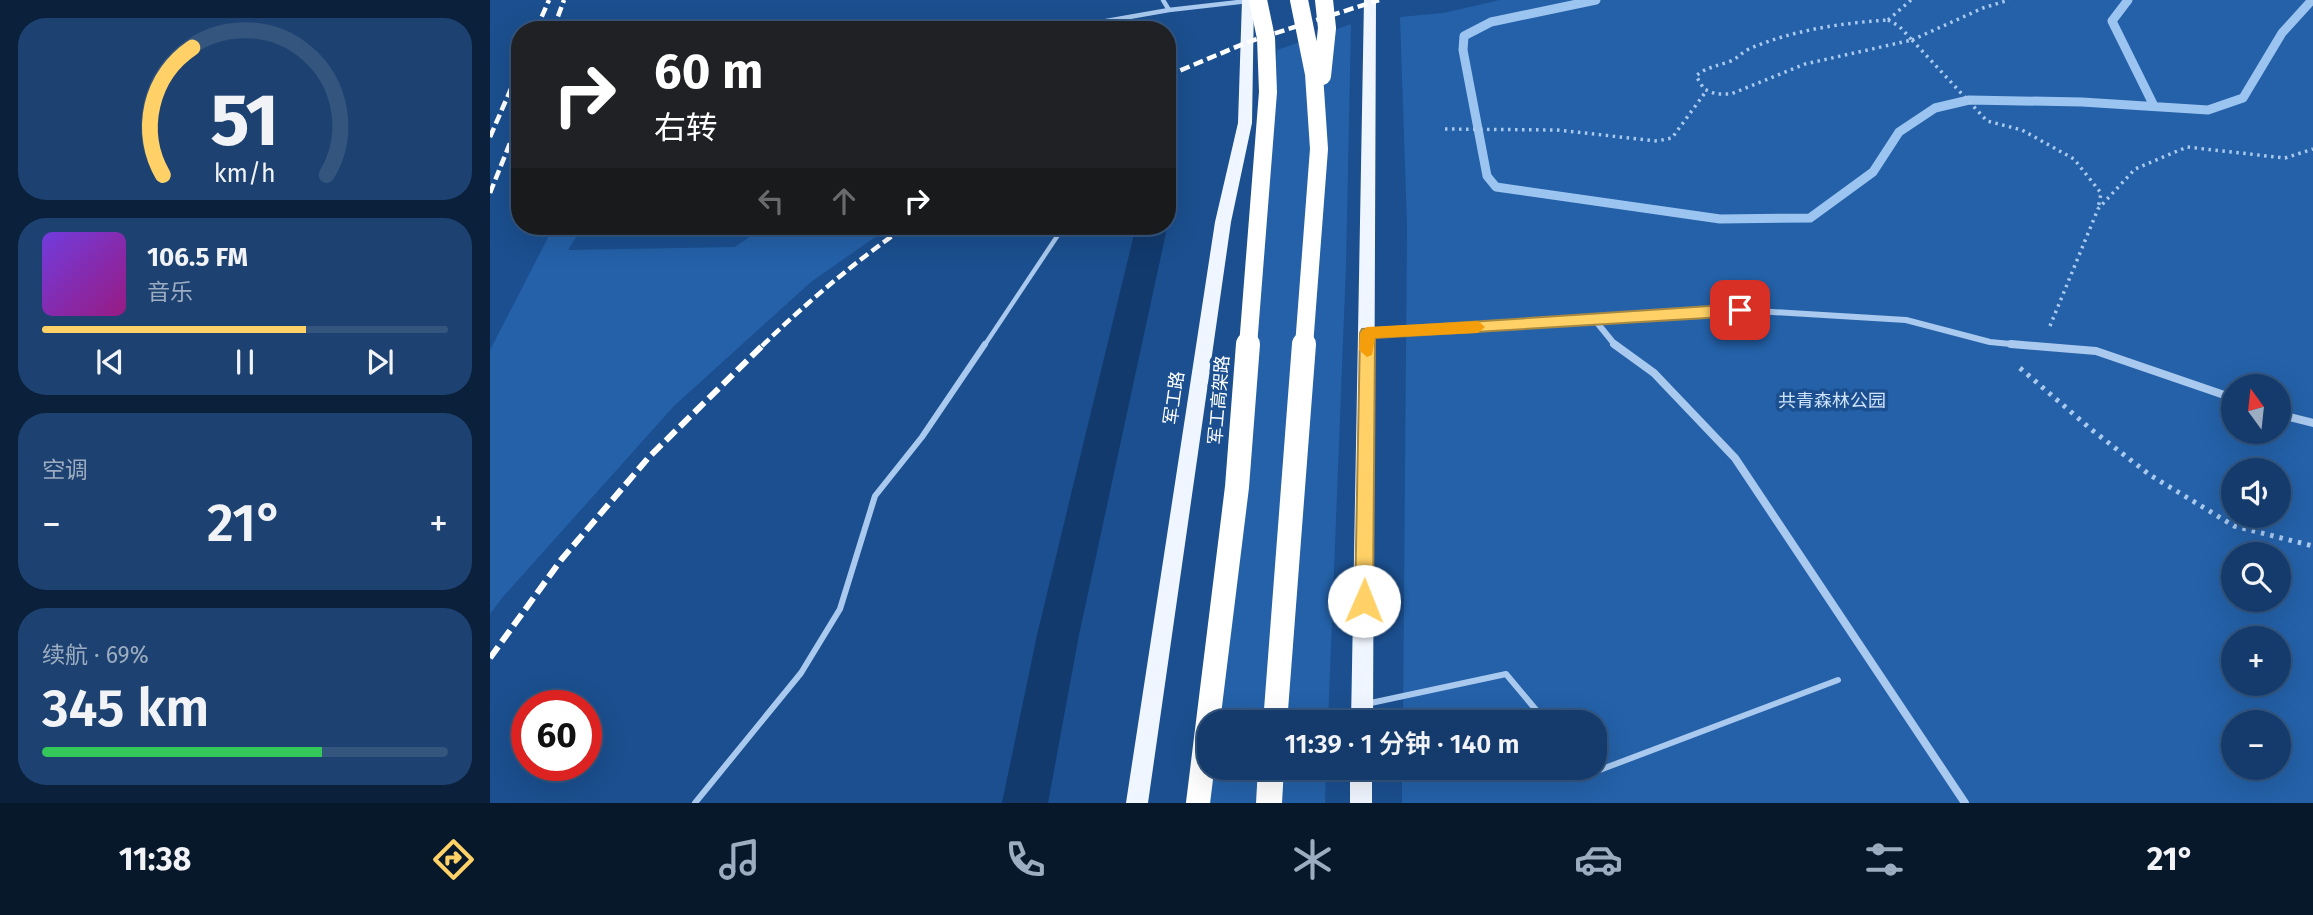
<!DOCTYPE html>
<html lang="zh">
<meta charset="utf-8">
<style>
:root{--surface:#143b6b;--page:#1d4271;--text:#f1f3f6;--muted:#9dadc1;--line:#33557e;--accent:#ffd166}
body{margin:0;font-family:"Fira Sans","Noto Sans SC",sans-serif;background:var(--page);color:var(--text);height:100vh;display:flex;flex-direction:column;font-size:26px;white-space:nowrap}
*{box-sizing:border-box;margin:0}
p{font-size:23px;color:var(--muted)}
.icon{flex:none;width:38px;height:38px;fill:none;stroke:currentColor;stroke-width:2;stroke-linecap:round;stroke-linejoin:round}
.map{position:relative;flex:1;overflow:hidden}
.drawer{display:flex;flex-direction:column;gap:18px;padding:18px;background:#0b203b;width:490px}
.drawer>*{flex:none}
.banner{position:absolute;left:21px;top:21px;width:665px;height:214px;border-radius:28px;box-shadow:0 7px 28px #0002,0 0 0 2px var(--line);background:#202124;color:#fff;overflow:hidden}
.needle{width:46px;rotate:345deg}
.tools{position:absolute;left:1731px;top:374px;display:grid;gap:14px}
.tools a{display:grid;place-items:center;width:70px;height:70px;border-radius:50%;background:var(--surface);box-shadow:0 7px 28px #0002,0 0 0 2px var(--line);font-size:35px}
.speed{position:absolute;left:21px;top:690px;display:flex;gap:14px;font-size:35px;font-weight:700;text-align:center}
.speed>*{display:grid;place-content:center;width:91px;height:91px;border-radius:50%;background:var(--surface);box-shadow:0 7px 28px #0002,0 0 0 2px var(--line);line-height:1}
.speed .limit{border:10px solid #d22;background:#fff;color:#111}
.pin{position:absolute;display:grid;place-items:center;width:60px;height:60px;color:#fff;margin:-30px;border-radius:14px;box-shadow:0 4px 10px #0006}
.me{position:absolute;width:77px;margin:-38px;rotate:1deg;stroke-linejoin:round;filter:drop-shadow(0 0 5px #0008)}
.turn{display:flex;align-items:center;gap:24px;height:147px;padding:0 28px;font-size:32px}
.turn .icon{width:91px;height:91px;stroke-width:2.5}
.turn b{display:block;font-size:49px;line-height:60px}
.lanes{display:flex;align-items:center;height:66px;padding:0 28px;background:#0003;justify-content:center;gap:35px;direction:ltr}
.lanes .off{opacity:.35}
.big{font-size:52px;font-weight:600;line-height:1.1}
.drawer .tile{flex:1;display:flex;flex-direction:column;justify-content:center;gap:10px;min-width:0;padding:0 24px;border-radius:28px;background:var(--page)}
.drawer .dial{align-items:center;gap:0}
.dial svg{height:182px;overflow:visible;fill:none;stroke:var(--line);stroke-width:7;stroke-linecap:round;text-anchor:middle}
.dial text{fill:var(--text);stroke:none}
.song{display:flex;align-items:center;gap:21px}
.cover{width:84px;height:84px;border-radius:10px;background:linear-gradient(135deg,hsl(260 70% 55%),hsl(310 70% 35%))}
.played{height:7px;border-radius:4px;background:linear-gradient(90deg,var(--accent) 65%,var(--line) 65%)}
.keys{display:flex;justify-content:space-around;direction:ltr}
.heat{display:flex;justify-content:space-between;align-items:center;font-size:38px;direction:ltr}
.charge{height:10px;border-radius:5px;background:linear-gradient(90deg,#34c759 69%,var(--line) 0)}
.trip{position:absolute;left:707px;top:710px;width:410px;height:70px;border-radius:28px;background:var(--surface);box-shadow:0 7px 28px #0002,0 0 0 2px var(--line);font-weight:600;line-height:70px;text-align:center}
.tab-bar{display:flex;height:112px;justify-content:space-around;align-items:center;background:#08182b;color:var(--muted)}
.tab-bar .icon{width:49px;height:49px}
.tab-bar .on{color:var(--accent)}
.tab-bar b{font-size:32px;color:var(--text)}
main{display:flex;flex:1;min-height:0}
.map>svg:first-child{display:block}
.green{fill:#2461a8;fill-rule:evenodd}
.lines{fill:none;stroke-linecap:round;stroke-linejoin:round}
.stream{stroke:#9cc4f0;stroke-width:9}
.canal{fill:#123a6d;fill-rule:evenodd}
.path-far1{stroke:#a9c9ee;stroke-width:3.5;stroke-dasharray:2.5 4.5;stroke-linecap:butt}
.path{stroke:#a9c9ee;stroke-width:5;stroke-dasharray:3.5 6;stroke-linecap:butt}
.lane-far1{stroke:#a9c9ee;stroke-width:4.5}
.lane{stroke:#a9c9ee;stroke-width:6}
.street-far1{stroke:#a9c9ee;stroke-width:6}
.street{stroke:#a9c9ee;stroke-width:8}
.primary{fill:#f0f6ff;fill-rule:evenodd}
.highway{fill:#fff;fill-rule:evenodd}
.rail-far1{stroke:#fff;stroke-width:4.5;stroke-dasharray:10 4.5;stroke-linecap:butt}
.rail{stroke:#fff;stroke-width:6;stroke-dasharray:14 6;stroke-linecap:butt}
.highway-bridge-far1{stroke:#fff;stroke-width:18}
.highway-bridge{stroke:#fff;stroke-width:24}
.route{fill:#ffd166;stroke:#a68842;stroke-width:2}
.slow{fill:#f59e0b}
.labels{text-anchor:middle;stroke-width:7;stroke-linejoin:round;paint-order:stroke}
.street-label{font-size:18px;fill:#fff;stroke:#1b4f8f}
.park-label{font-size:18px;fill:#cfe3fa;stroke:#1b4f8f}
</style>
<main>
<section class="drawer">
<div class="tile dial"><svg viewBox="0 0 100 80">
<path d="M14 69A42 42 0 1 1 86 69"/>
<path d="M14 69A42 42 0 0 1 27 13" stroke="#ffd166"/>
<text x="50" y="56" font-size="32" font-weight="700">51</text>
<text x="50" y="72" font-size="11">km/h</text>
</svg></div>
<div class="tile">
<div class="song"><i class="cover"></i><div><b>106.5 FM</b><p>音乐</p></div></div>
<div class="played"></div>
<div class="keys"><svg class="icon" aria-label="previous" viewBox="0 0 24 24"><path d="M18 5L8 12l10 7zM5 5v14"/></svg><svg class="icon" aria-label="pause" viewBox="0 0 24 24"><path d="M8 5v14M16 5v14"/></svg><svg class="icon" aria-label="next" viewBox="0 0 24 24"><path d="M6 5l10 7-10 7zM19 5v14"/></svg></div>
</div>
<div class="tile"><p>空调</p>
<div class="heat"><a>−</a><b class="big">21°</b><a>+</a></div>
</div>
<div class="tile"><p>续航 · 69%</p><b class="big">345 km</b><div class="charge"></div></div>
</section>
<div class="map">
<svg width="1823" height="803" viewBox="0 0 1823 803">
<rect width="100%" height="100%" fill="#1b4f8f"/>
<!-- green -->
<path class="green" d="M1010,0h813v803h-911v-35h192v-45h-191l4,-498 -7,-208 43,-4zM1743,387h45v45h-45zM1743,471h45v45h-45zM1743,555h45v45h-45zM1743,639h45v45h-45zM1743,723h45v45h-45z
M861,24l-5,242 -18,457h-117l45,-424 21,-249z
M64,226h29l-15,24 167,-3 31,-21h125l-80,56 -137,124 -172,192 -12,16v-264z
M719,768h117l-1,35h-122z"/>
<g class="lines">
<!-- stream -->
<path class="stream" d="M1106,0l-105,22 -27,14 -1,14 24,126 9,11 224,32 90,-1 63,-46 26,-40 36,-24 34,-8 113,2 126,8 35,-12 39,-65 30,-33
M1638,0l-16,21 42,85"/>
<!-- canal -->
<path class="canal" d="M646,226h30l1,2 -88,407 -31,168h-46l35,-168z"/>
<!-- path-far1 -->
<path class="path-far1" d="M1398,20l11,6 13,14 -107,24 -74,30h-15l-12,-5 -8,-13c10,-9 22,-10 35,-15 7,-3 11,-9 18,-12 43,-19 93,-26 139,-29z
M1398,20l23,-20
M1422,40l75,81 35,9 52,29 27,34 -3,16
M1422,40l71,-32 26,-8
M955,129l112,1 100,11 15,-3 35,-48
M1560,326l48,-117 37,-40 52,-22 98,11 28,-9"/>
<!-- path -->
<path class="path" d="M1530,368l72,62 58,45 84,51 79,20"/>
<!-- lane-far1 -->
<path class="lane-far1" d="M673,0l6,10
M565,30l114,-20 79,-9
M494,346l80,-120"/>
<!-- lane -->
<path class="lane" d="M876,704l140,-30 41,49
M1095,768l4,6 249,-94
M205,803l106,-130 39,-64 35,-113 47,-59 63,-93"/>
<!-- street-far1 -->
<path class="street-far1" d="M1104,319l22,27
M878,333l372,-23 166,10 84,22 42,4"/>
<!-- street -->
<path class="street" d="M1124,344l40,29 81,85 230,345
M1521,344l85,7 137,47
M1788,414l35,9"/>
<!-- primary -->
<path class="primary" d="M752,0h12l-2,123 -21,99 -83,581h-22l89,-581 23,-99z
M874,0h12l-3,723h-22z
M860,768h22v35h-22z"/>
<!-- highway -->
<path class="highway" d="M768,768h26l-2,35h-26z"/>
<!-- rail-far1 -->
<path class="rail-far1" d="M46,30l13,-30
M63,30l11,-30
M677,76l81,-34 131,-42
M0,137l30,-69
M0,193l30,-75
M272,346c45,-44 93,-84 144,-120"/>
<!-- rail -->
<path class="rail" d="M0,658l71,-98 88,-103 115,-113"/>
<!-- highway-bridge-far1 -->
<path class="highway-bridge-far1" d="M809,0l15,74 5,75 -15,197
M832,76l5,-48 -3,-28
M758,346l20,-254 -2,-54 -8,-38"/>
<!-- highway-bridge -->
<path class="highway-bridge" d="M785,723l29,-379
M708,803l39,-316 11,-143"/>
</g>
<!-- route -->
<path class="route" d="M1250,304l7,6 -7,6 -365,22 -2,263 -3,6 -6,2 -7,-2 -2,-6 5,-268 2,-4z"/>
<!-- slow -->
<path class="slow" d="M988,321l7,6 -7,6 -103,5 -3,17 -5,2 -8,-7 1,-17 7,-6z"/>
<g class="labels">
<!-- street labels -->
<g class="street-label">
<text transform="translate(684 398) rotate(-82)" y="6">军工路</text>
<text transform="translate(729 400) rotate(-85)" y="6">军工高架路</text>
</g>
<!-- park labels -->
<g class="park-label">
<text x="1342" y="407">共青森林公园</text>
</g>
</g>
</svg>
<div class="tools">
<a><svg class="needle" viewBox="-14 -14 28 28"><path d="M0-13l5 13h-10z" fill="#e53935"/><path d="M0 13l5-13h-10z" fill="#9dadc1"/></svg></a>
<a><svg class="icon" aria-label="sound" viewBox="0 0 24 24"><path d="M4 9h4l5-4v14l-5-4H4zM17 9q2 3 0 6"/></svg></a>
<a><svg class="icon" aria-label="search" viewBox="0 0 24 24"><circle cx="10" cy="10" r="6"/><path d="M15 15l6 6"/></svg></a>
<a>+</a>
<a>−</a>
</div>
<div class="speed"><div class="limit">60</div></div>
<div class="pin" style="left:1250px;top:310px;background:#d93025"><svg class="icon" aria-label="arrive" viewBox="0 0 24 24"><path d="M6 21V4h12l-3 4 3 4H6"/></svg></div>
<svg class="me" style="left:874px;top:601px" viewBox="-20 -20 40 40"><circle r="19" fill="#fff"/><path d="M0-13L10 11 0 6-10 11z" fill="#ffd166"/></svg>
<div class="trip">11:39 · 1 分钟 · 140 m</div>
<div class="banner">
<div class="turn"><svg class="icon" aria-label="right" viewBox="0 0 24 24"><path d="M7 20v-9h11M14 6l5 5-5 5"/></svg><div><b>60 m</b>右转</div></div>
<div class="lanes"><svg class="icon off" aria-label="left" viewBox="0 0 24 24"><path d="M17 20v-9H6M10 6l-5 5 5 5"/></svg><svg class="icon off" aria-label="ahead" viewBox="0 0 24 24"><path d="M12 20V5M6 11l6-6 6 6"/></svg><svg class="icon" aria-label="right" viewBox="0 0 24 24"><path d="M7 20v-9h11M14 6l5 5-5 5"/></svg></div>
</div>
</div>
</main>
<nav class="tab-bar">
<b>11:38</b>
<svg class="icon on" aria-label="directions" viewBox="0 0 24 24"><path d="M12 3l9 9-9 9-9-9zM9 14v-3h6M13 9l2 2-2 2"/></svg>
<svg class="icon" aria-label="music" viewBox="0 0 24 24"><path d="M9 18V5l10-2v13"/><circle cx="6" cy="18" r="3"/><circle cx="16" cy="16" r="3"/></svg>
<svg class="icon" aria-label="phone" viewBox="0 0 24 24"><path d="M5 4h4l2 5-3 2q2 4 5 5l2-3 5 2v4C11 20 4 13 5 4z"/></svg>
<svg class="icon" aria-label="climate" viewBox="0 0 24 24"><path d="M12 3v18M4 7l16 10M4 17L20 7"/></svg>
<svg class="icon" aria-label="car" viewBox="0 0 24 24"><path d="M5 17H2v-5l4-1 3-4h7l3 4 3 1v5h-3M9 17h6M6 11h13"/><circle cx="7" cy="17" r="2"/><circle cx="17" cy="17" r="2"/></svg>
<svg class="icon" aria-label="filters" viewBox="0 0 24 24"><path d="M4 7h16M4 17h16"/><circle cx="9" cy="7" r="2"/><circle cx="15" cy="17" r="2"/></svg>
<b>21°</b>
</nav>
